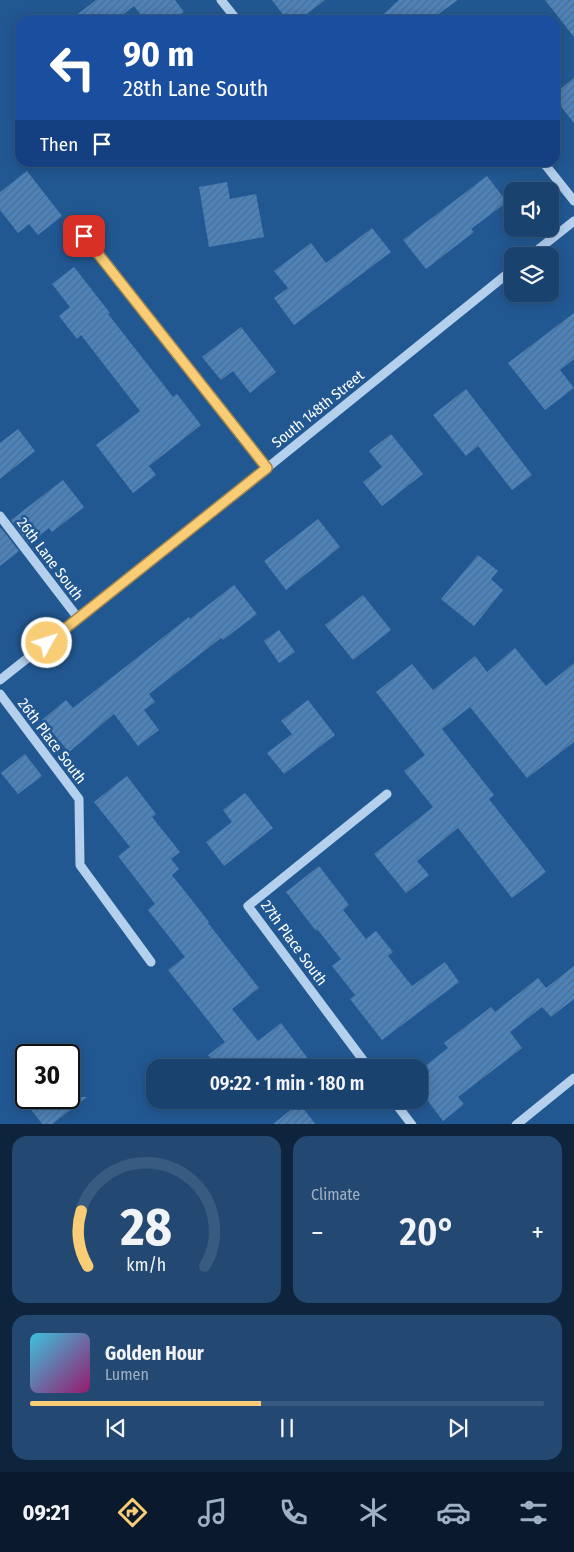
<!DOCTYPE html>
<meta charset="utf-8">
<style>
:root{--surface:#1a426e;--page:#234973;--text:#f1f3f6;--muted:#9fb0c2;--line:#385b81;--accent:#f9cd75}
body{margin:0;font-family:"Fira Sans Condensed",sans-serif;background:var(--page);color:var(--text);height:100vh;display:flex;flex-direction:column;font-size:19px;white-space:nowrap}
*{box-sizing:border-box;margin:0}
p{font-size:16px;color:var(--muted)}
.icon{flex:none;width:28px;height:28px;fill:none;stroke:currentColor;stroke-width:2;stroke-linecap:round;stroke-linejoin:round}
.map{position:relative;height:1124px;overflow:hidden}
.panel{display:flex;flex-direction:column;gap:12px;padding:12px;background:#0e243c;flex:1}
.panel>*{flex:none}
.banner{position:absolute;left:15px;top:15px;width:545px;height:152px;border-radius:15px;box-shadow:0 2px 12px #0003,0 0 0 1px var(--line);background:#1a4fa0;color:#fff;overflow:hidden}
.tools{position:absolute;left:504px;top:182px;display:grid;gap:10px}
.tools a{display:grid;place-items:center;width:55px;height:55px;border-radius:10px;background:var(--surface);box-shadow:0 2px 12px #0003,0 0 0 1px var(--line);font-size:25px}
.speed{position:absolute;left:15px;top:1044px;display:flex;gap:10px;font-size:25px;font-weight:700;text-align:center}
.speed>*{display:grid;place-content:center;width:65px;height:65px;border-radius:50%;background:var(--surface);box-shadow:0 2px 12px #0003,0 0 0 1px var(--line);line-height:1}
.speed .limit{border:2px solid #111;border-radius:8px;background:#fff;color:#111}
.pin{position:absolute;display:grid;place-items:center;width:42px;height:42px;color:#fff;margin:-21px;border-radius:10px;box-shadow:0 2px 8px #0006}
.me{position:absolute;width:55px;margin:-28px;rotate:51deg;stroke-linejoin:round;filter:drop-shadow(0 0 4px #0008)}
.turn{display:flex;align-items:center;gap:18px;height:105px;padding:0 25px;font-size:22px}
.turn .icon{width:65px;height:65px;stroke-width:2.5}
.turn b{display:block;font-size:35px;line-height:42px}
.then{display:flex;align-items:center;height:48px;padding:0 25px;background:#0003;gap:10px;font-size:19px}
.big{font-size:38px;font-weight:600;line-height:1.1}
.panel .widget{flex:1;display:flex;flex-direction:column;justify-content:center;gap:8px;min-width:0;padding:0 18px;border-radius:15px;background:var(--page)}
.panel .dial{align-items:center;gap:0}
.dial svg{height:130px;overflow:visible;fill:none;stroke:var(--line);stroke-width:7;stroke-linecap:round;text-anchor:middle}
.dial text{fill:var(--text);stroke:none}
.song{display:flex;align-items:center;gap:15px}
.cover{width:60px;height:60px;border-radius:8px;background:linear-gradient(135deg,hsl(190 70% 55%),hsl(320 70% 35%))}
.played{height:5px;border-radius:2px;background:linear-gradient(90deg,var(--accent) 45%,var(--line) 45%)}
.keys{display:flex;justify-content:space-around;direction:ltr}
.heat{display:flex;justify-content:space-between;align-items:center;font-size:28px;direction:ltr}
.panel .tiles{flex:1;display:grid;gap:12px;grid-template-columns:1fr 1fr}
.widget:last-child{grid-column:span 2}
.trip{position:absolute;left:146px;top:1059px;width:282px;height:50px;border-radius:15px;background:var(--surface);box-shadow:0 2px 12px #0003,0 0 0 1px var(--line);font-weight:600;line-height:50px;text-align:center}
.tabs{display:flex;height:80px;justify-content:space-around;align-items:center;background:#0a1a2c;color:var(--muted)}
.tabs .icon{width:35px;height:35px}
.tabs .current{color:var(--accent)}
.tabs b{font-size:22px;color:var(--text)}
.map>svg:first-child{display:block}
.building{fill:url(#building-hatch)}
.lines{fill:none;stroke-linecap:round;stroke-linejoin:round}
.minor{stroke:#b4d0ed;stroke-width:9}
.route-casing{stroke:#a2854c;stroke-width:12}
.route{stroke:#f9cd75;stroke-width:9}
.labels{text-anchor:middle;stroke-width:5;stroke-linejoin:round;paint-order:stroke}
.street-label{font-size:15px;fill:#fff;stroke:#225892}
</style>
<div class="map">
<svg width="574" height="1125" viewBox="0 0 574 1125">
<defs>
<pattern id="building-hatch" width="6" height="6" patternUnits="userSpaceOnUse" patternTransform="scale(1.25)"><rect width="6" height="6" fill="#4e83ba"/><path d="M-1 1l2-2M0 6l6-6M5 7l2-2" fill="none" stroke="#4d6d8e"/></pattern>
</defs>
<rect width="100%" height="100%" fill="#225892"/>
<!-- building -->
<path class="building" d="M96,0h79l9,12 -11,8h-28l-11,-14 -18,14h-46z
M272,0h53l-26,20h-12z
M399,0h59l-28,20h-53z
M545,0h29v37z
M574,78v45l-19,-24v-6z
M27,171l35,45 -24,19 -9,-11 -11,9 -18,-23v-18z
M487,176l20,26 -36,27 3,3 -48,37 -23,-29z
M227,182l3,17 26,-5 8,43 -55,10 -10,-60z
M372,228l19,24 -97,73 -20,-27 14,-10 -14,-17 37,-28 15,20z
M74,267l36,46 -2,1 65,83 4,-3 24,31 -52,41 7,9 -23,18 -37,-48 44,-34 -59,-76 -4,4 -18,-23 11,-9 -18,-23z
M574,313v46l-14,11 14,18 -29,22 -37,-47z
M241,327l35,45 -26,21 -17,-22 -12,9 -19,-23z
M466,389l66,86 -20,15 -34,-44 -12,10 -33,-41z
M18,429l17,22 -35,28v-36z
M391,434l32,40 -41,32 -19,-24 19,-15 -13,-16z
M63,480l21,27 -32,25 -3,-4 -20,16 -18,-24z
M318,519l22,28 -54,43 -22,-29z
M1,528l18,23 -19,15v-37z
M478,555l20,16 -7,8 12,11 -29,36 -33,-27z
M234,585l23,29 -34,26 -2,-2 -72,56 6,8 -11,8 15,20 -21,16 -24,-32 -45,38 -27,-32 24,-20 7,8 116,-91 1,2z
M363,595l28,35 -38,30 -28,-35z
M279,630l16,22 -16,11 -15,-22z
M515,648l31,38 28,-23v79l-47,36 -57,-71 -28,22 52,66 -5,4 57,73 -34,26 -54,-70 -41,33 12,14 -23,18 -32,-39 59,-47 -29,-36 21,-16 -49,-63 36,-28 21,26 42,-34 12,16z
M308,700l27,35 -51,39 -17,-21 25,-19 -11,-13z
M25,754l17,22 -24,18 -17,-21z
M127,776l29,38 -4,3 28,35 -9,7 8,10 -7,6 37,47 -1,1 51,65 -27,21 26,32 23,-18 34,45h-45l-7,-9 -11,9h-35l-9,-13 17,-13 -57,-72 17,-13 -37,-47 7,-6 -37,-48 12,-9 -36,-45z
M245,793l28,35 -49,38 -18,-24 26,-20 -9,-12z
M319,866l30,39 -6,5 23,29 10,-8 17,21 -5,4 24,30 33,-24 14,20 -77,58 -32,-41 5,-4 -23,-29 9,-7 -24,-30 -1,2 -30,-39z
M574,966v33l-23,18 -9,-10 -32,25 12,16 -64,49 6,7 -21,17 -18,-24 -12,10 -5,-7h12v-30l28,-22 -4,-5 47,-36 4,5 43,-34 8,10z
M87,1097l-36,28h-8l-21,-27z
M299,1103l17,22h-44z"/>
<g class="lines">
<!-- minor -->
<path class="minor" d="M221,0l16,20
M543,162l31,39
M84,236l183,232
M530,256l44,-35
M0,516l78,102
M0,680l267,-212 245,-198
M0,694l79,105 1,66 71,97
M369,1068l-121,-162 139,-112
M393,1100l19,25
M516,1125l58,-47"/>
</g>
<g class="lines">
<defs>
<path id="route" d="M47,643l220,-175 -183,-232"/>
</defs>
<!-- route casing -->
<use href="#route" class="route-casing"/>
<!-- route -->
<use href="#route" class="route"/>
</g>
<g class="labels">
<!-- street labels -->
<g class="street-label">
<text transform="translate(318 409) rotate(-39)" y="5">South 148th Street</text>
<text transform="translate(50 559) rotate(53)" y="5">26th Lane South</text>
<text transform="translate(52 741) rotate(53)" y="5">26th Place South</text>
<text transform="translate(294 943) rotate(54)" y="5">27th Place South</text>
</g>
</g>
</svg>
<div class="tools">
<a><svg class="icon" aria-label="sound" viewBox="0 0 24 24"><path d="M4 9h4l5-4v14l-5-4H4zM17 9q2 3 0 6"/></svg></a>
<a><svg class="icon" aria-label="layers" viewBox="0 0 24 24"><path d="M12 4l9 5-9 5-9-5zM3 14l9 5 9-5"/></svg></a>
</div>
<div class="speed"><div class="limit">30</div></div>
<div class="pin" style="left:84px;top:236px;background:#d93025"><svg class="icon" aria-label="arrive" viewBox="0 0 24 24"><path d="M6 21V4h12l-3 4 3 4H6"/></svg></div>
<svg class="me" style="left:47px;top:643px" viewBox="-20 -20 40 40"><circle r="17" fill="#f9cd75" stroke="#fff" stroke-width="3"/><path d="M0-11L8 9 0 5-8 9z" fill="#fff"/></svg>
<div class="trip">09:22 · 1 min · 180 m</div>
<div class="banner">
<div class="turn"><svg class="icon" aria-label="left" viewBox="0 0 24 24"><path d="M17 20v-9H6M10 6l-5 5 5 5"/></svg><div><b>90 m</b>28th Lane South</div></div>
<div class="then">Then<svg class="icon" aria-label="arrive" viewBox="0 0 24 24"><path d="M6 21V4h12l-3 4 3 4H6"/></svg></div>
</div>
</div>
<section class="panel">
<div class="tiles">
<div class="widget dial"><svg viewBox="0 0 100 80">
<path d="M14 69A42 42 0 1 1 86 69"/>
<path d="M14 69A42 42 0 0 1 10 35" stroke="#f9cd75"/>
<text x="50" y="56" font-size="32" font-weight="700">28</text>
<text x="50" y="72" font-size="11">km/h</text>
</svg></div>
<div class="widget"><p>Climate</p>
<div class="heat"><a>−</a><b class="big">20°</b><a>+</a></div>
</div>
<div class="widget">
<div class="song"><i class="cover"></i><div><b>Golden Hour</b><p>Lumen</p></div></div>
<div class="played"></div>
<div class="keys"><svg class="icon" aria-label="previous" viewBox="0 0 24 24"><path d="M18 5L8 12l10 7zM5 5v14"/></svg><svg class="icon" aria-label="pause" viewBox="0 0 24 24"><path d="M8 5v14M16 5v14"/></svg><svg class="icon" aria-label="next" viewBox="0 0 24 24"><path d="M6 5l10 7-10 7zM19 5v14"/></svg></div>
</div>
</div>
</section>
<nav class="tabs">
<b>09:21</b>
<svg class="icon current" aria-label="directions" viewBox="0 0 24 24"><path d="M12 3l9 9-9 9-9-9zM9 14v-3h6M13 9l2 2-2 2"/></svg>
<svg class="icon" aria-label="music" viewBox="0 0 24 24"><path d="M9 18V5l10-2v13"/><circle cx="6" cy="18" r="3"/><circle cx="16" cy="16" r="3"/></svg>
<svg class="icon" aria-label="phone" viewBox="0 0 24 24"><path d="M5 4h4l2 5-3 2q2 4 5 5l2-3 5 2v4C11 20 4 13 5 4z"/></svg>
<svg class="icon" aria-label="climate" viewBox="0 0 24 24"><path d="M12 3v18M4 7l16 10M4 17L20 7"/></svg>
<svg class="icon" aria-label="car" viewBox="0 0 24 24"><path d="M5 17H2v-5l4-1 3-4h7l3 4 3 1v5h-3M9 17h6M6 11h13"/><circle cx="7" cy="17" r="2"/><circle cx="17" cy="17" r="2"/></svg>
<svg class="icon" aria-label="filters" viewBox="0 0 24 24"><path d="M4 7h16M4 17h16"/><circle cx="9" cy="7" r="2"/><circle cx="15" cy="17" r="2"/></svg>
</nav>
